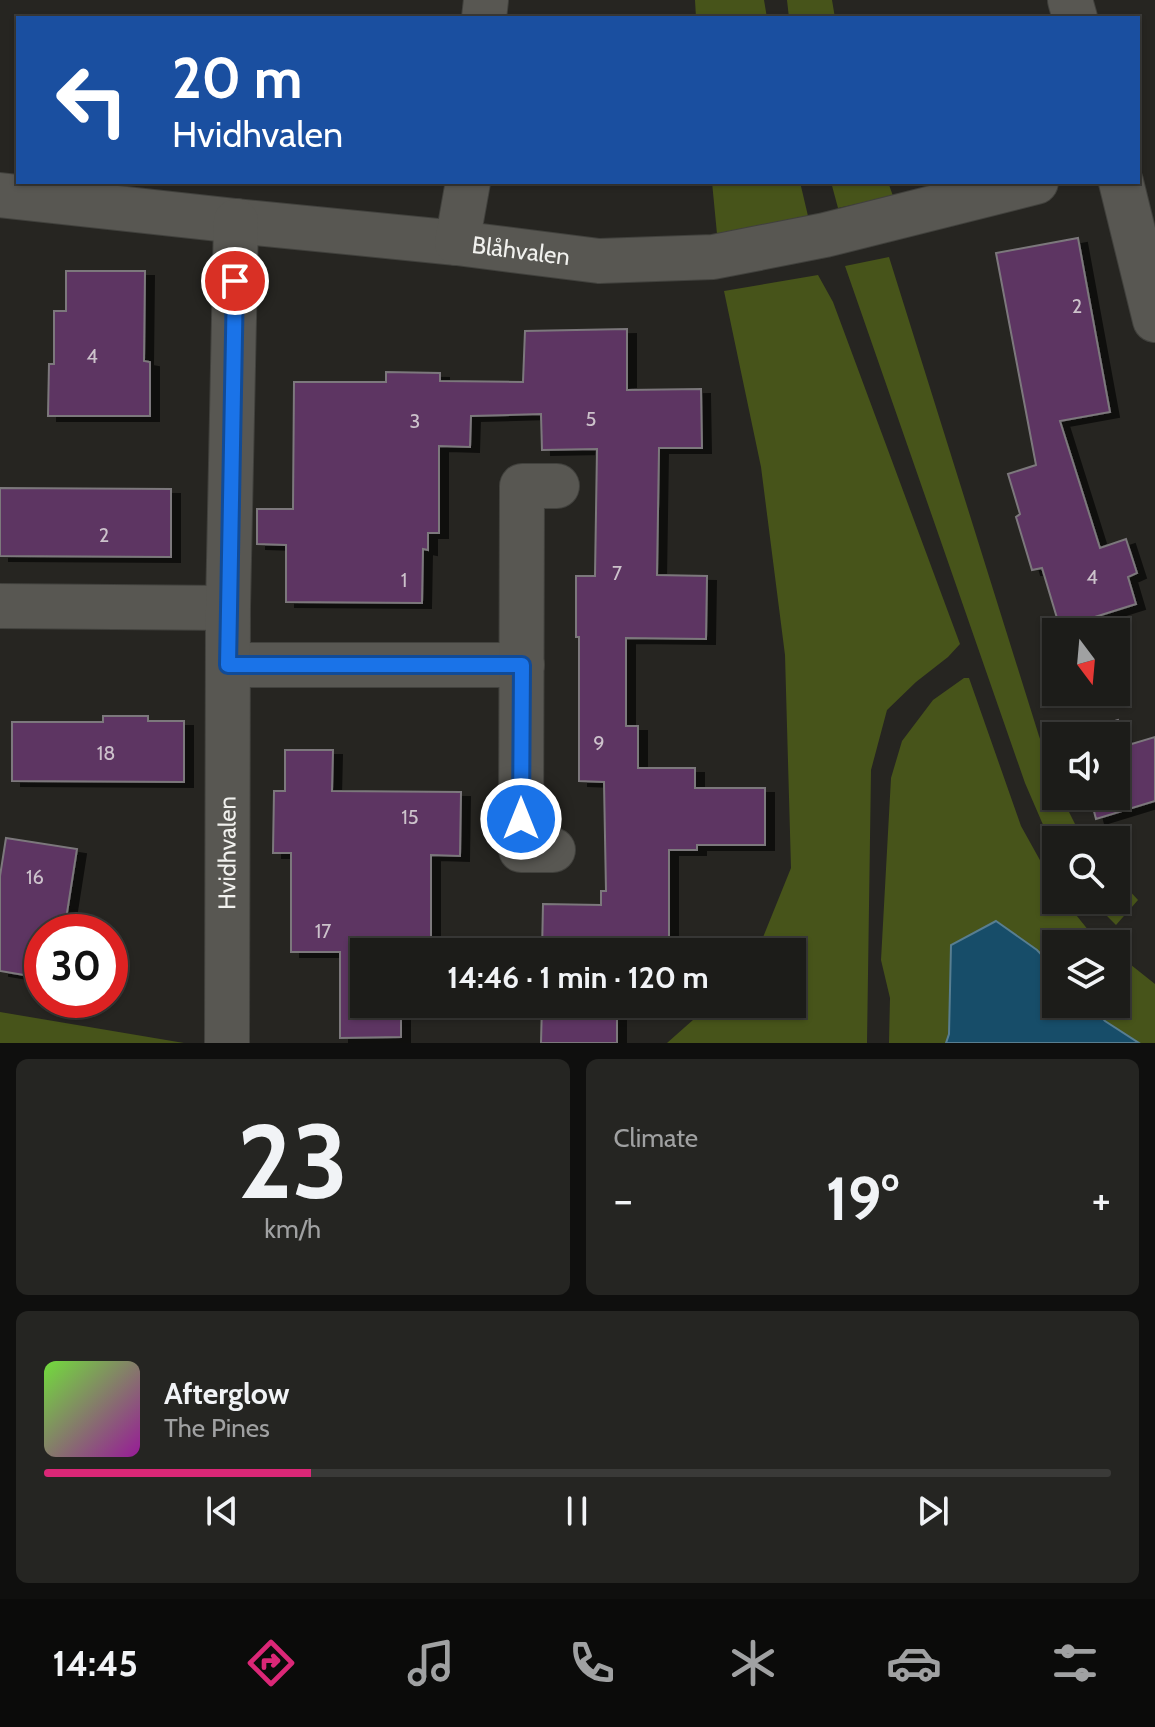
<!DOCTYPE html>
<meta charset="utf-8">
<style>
:root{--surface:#1c1c19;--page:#252522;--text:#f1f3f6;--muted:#a0a1a2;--line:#3a3a38;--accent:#db2777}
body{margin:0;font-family:Cabin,sans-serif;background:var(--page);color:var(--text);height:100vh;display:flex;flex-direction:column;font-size:30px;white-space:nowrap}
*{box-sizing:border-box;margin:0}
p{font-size:26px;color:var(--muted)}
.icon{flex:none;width:44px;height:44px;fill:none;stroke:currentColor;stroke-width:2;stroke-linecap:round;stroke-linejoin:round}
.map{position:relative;height:1043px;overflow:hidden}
.sheet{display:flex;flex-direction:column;gap:16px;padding:16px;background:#0f0f0e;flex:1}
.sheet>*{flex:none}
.hud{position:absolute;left:16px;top:16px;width:1124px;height:168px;border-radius:0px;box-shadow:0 2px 6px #0004,0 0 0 2px var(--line);background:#1a4fa0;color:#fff;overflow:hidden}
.needle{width:52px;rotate:164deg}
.buttons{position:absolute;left:1042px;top:618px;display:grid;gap:16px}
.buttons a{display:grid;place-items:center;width:88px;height:88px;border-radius:0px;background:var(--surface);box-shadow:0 2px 6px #0004,0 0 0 2px var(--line);font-size:40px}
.speed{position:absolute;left:24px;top:914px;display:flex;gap:16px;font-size:40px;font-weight:700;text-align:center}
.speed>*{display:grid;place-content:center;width:104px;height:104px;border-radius:50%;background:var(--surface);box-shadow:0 2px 6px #0004,0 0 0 2px var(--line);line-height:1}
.speed .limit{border:12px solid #d22;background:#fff;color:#111}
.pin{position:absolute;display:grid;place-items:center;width:68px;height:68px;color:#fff;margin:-34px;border:4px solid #fff;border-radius:50%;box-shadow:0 2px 8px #0007}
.me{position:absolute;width:88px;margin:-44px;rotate:0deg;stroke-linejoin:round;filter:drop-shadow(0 0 6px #0008)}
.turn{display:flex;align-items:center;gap:28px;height:168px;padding:0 24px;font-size:36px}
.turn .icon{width:104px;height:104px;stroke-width:2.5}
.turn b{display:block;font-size:56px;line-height:68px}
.big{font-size:60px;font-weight:800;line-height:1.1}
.sheet .card{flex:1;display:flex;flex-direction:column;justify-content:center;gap:12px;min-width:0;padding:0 28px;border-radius:12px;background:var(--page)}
.sheet .dial{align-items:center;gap:0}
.dial b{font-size:104px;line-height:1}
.song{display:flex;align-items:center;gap:24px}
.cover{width:96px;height:96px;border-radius:12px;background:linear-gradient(135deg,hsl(100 70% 55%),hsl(300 70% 35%))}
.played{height:8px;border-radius:4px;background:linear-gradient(90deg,var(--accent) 25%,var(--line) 25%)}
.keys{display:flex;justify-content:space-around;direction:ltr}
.heat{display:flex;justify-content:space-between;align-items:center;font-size:44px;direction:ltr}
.sheet .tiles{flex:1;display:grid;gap:16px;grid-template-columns:1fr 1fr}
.card:last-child{grid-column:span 2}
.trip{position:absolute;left:350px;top:938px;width:456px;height:80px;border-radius:0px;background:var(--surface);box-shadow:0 2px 6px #0004,0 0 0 2px var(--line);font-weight:800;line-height:80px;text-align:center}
.tab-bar{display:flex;height:128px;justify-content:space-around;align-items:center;background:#0b0b0a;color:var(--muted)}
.tab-bar .icon{width:56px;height:56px}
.tab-bar .active{color:var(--accent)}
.tab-bar b{font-size:36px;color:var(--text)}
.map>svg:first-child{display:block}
.green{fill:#47541a}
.water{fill:#174d69;stroke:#587e91;stroke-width:2}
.building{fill:#5d3462;stroke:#7c787c;stroke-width:2;filter:url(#shadow)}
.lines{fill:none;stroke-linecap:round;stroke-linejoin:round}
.street-casing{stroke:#41413d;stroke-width:46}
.street{stroke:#585752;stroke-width:44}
.route-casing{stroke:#114b97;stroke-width:20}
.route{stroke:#1a73e8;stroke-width:14}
.labels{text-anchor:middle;stroke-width:8;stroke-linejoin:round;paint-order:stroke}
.number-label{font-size:20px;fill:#ccc2cb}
.street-label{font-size:24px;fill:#f1f1ee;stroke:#0f0e0d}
</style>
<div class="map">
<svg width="1155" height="1043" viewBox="0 0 1155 1043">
<defs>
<filter id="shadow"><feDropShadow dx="9" dy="5" stdDeviation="0" flood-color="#0009"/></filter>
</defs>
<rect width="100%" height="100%" fill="#262521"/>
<!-- green -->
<path class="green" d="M695,0h69l3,18h-71z
M787,0h45l3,18h-46z
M712,182h88l8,34 -91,18z
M831,182h57l5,14 -55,12z
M889,257l150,479 17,47v13h5l22,44h-27v9l-9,-15 -22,-51 -180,-517z
M818,275l15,27 127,342 -12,13 -32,25 -29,28 -16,60 -4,273h-200l44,-39h81v-52h-35l34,-84 -6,-213 -24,-188 -37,-176z
M964,678h5l52,148 35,63v11h8l25,31 16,13h-49v60h60v-51l39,31v59h-266l1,-45 -9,-38 10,-182 11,-37 31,-41z
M1116,876l22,24 -22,25 -25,-25h25z
M0,1012l184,31h-184z"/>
<!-- water -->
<path class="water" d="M996,921l41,29 19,20v34h33l16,17 34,22h-193l3,-9 2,-89z"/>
<!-- building -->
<path class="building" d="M1078,238l32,174 -50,9 40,127 26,-9 11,34 -9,4 8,27 -76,24 -18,-60 -10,2 -16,-53 4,-3 -12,-40 28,-9 -40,-212z
M66,271h79l-1,90 6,1v54h-102l1,-52h5v-53h12z
M627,329v61l74,-1 1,59h-43l-2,127 50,1 -1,63 -80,-1v88h12v42h57v20h70v57h-68v5h-28v102h-127l1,-48 58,1v-14h5l-2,-109 -25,-1v-144h-3v-61h19l2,-127 -55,1 -1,-36 -70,2 -1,31 -31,-1v87h-11v17l-5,-1 -1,54 -136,-1v-57l-29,-1v-35h36l1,-127h92v-10l54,1v8l83,1 2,-51z
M0,488l171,1v68l-171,-1z
M103,716h45v5h36v61l-172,-1v-59h91z
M1118,720l7,26 30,-9v64l-59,18 -6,-23h26v-60h-44l-1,-2z
M285,750h48l-1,41 129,1 -1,64 -29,-1v97h-67v52h37v33l-61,1v-86h-49v-99h-18l1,-62h11z
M6,838l71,11 -13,83h-22v46l-42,-7v-95z
M542,1004h75v39h-76z"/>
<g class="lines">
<defs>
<g id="street">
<path d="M1070,0l5,18"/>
<path d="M484,18l2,-18"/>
<path d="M1121,182l34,138"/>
<path id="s1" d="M0,195l236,26 221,22 142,18 114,-4 112,-22 211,-53"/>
<path d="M457,243l11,-61"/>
<path d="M0,606l228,2"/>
<path d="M228,665h294"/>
<path d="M553,850h-32l1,-364h35"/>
<path id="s2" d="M227,1043l1,-435 8,-387"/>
</g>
</defs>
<!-- street casing -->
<use href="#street" class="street-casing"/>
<!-- street -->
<use href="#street" class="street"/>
</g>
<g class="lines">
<defs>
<path id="route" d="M235,281l-7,384h294l-1,154"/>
</defs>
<!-- route casing -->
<use href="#route" class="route-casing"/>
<!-- route -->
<use href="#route" class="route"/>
</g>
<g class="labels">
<!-- number labels -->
<g class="number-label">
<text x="1077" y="313">2</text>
<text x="92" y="363">4</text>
<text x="591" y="426">5</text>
<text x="415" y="428">3</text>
<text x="104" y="542">2</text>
<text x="617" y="580">7</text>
<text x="1092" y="584">4</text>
<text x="404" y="587">1</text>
<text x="599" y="750">9</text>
<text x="106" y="760">18</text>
<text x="410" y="824">15</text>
<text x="35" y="884">16</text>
<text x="323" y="938">17</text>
</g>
<!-- street labels -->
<g class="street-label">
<text dy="8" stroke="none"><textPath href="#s1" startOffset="524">Blåhvalen</textPath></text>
<text dy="8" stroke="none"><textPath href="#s2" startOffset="190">Hvidhvalen</textPath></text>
</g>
</g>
</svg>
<div class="buttons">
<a><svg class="needle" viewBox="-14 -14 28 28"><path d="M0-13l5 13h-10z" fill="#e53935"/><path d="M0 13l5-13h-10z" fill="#a0a1a2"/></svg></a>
<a><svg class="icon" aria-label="sound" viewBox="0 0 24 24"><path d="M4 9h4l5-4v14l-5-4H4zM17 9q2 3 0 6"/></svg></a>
<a><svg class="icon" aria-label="search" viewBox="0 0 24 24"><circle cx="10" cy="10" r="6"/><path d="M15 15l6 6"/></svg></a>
<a><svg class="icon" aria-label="layers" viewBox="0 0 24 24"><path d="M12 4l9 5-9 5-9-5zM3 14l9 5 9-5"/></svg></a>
</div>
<div class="speed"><div class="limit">30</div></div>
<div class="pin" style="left:235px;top:281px;background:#d93025"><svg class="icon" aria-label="arrive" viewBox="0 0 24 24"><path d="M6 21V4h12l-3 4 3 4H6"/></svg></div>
<svg class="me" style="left:521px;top:819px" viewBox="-20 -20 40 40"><circle r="17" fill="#1a73e8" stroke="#fff" stroke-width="3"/><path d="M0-11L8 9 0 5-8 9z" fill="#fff"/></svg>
<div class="trip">14:46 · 1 min · 120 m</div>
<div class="hud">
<div class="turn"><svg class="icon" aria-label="left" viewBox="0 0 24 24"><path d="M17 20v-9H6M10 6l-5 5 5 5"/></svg><div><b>20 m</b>Hvidhvalen</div></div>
</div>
</div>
<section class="sheet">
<div class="tiles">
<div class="card dial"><b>23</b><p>km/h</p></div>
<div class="card"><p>Climate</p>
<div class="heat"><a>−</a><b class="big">19°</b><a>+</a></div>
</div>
<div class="card">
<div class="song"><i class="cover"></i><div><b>Afterglow</b><p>The Pines</p></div></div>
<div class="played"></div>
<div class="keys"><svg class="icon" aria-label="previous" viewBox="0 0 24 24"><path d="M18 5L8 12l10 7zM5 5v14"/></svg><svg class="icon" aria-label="pause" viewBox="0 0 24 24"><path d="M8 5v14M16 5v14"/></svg><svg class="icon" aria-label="next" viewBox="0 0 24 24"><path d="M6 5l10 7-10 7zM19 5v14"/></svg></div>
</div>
</div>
</section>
<nav class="tab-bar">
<b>14:45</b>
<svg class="icon active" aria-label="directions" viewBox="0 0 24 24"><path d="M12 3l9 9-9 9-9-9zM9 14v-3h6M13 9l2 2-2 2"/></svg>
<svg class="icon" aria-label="music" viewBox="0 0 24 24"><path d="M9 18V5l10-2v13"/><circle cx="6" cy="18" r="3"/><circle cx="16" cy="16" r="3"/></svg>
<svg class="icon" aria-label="phone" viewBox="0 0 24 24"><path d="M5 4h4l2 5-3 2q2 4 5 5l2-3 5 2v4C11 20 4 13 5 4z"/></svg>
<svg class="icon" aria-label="climate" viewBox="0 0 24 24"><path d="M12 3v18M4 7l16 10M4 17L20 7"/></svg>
<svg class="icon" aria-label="car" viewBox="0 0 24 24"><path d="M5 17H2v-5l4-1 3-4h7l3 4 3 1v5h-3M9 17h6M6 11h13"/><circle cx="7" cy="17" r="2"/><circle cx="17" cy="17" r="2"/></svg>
<svg class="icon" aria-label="filters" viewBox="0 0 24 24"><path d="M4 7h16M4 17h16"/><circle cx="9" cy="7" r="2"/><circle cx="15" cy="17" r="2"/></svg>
</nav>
